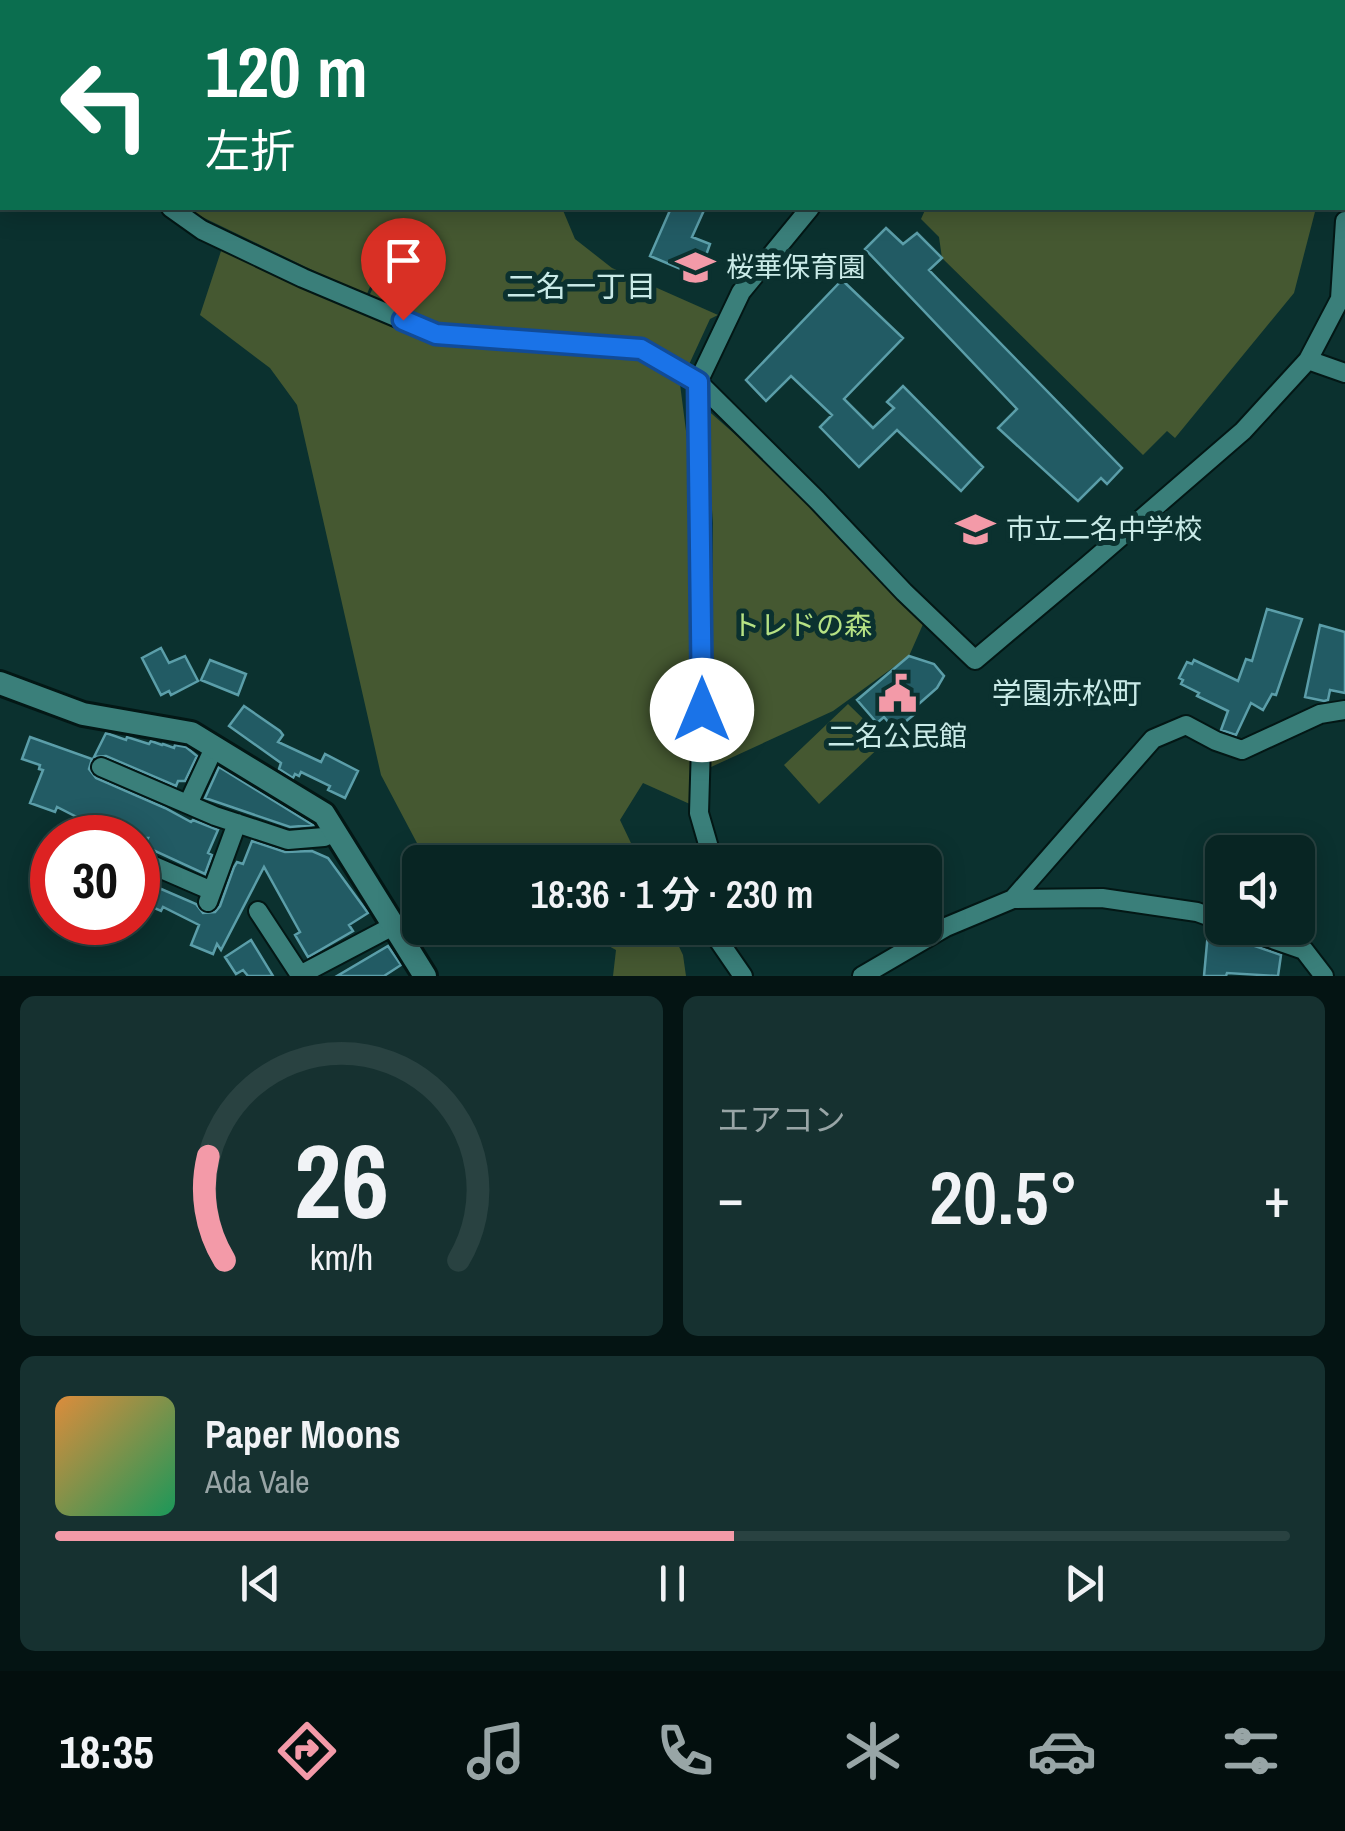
<!DOCTYPE html>
<html lang="ja">
<meta charset="utf-8">
<style>
:root{--surface:#082523;--page:#163130;--text:#f1f3f6;--muted:#98a5a6;--line:#294241;--accent:#f39aa8}
body{margin:0;font-family:"Archivo Narrow","Noto Sans JP",sans-serif;background:var(--page);color:var(--text);height:100vh;display:flex;flex-direction:column;font-size:38px;white-space:nowrap}
*{box-sizing:border-box;margin:0}
p{font-size:32px;color:var(--muted)}
.icon{flex:none;width:55px;height:55px;fill:none;stroke:currentColor;stroke-width:2;stroke-linecap:round;stroke-linejoin:round}
.map{position:relative;height:976px;overflow:hidden}
.drawer{display:flex;flex-direction:column;gap:20px;padding:20px;background:#041413;flex:1}
.drawer>*{flex:none}
.top-card{position:absolute;left:0px;top:0px;width:1345px;height:210px;box-shadow:0 5px 25px #0003,0 0 0 2px var(--line);background:#0b6e4f;color:#fff;overflow:hidden}
.fabs{position:absolute;left:1205px;top:835px;display:grid;gap:20px}
.fabs a{display:grid;place-items:center;width:110px;height:110px;border-radius:15px;background:var(--surface);box-shadow:0 5px 25px #0003,0 0 0 2px var(--line);font-size:50px}
.speed{position:absolute;left:30px;top:815px;display:flex;gap:20px;font-size:50px;font-weight:700;text-align:center}
.speed>*{display:grid;place-content:center;width:130px;height:130px;border-radius:50%;background:var(--surface);box-shadow:0 5px 25px #0003,0 0 0 2px var(--line);line-height:1}
.speed .limit{border:15px solid #d22;background:#fff;color:#111}
.pin{position:absolute;display:grid;place-items:center;width:85px;height:85px;color:#fff;margin:-102px -42px;border-radius:50% 50% 50% 0;rotate:-45deg;box-shadow:0 0 10px #0007}
.pin .icon{rotate:45deg}
.me{position:absolute;width:110px;margin:-55px;rotate:0deg;stroke-linejoin:round;filter:drop-shadow(0 0 8px #0008)}
.turn{display:flex;align-items:center;gap:35px;height:210px;padding:0 40px;font-size:45px}
.turn .icon{width:130px;height:130px;stroke-width:2.5}
.turn b{display:block;font-size:70px;line-height:85px}
.big{font-size:75px;font-weight:600;line-height:1.1}
.drawer .widget{flex:1;display:flex;flex-direction:column;justify-content:center;gap:15px;min-width:0;padding:0 35px;border-radius:15px;background:var(--page)}
.drawer .dial{align-items:center;gap:0}
.dial svg{height:260px;overflow:visible;fill:none;stroke:var(--line);stroke-width:7;stroke-linecap:round;text-anchor:middle}
.dial text{fill:var(--text);stroke:none}
.song{display:flex;align-items:center;gap:30px}
.cover{width:120px;height:120px;border-radius:15px;background:linear-gradient(135deg,hsl(30 70% 55%),hsl(150 70% 35%))}
.played{height:10px;border-radius:5px;background:linear-gradient(90deg,var(--accent) 55%,var(--line) 55%)}
.keys{display:flex;justify-content:space-around;direction:ltr}
.heat{display:flex;justify-content:space-between;align-items:center;font-size:55px;direction:ltr}
.drawer .tiles{flex:1;display:grid;gap:20px;grid-template-columns:1fr 1fr}
.widget:last-child{grid-column:span 2}
.trip{position:absolute;left:402px;top:845px;width:540px;height:100px;border-radius:15px;background:var(--surface);box-shadow:0 5px 25px #0003,0 0 0 2px var(--line);font-weight:600;line-height:100px;text-align:center}
.tabs{display:flex;height:160px;justify-content:space-around;align-items:center;background:#030f0e;color:var(--muted)}
.tabs .icon{width:70px;height:70px}
.tabs .active{color:var(--accent)}
.tabs b{font-size:45px;color:var(--text)}
.map>svg:first-child{display:block}
.green{fill:#455831}
.building{fill:#225b64;stroke:#5b9ea9;stroke-width:2.5}
.lines{fill:none;stroke-linecap:round;stroke-linejoin:round}
.minor-casing{stroke:#031715;stroke-width:22}
.tertiary-casing{stroke:#031715;stroke-width:28}
.minor{stroke:#3a7f7a;stroke-width:18}
.tertiary{stroke:#3a7f7a;stroke-width:22}
.route-casing{stroke:#114b97;stroke-width:25}
.route{stroke:#1a73e8;stroke-width:18}
.labels{text-anchor:middle;stroke-width:10;stroke-linejoin:round;paint-order:stroke}
.poi-label{font-size:28px;fill:#c9eae7;stroke:#0b312f;text-anchor:start}
.park-label{font-size:28px;fill:#b6e284;stroke:#0b312f}
.neighbourhood-label{font-size:30px;fill:#c9eae7;stroke:#0b312f}
</style>
<div class="map">
<svg width="1345" height="976" viewBox="0 0 1345 976">
<rect width="100%" height="100%" fill="#0b312f"/>
<!-- green -->
<path class="green" d="M190,208h372l13,31 37,29 106,47 -8,4 -30,65 16,125 -3,70 -1,226 -49,-22 -23,37 20,42h-213l-46,-87 -84,-370 -27,-37 -70,-53 22,-67 140,63 18,-38 -3,-2 -11,25 -168,-81z
M926,208h390l-22,85 -119,145 -8,-7 -24,24 -201,-197 -3,-21 -18,-18z
M704,407l66,58 154,157 -15,34 -76,55 -122,56 2,-244z
M848,704l38,37 -67,63 -35,-39z
M576,928h94l13,27 3,21h-73l3,-26z"/>
<!-- building -->
<path class="building" d="M671,208h34l-13,29 18,7 -6,17 6,3 -8,14 -52,-22z
M886,228l17,16 14,-11 25,25 -13,12 193,198 -15,16 -6,-6 -23,23 -80,-73 19,-19 -152,-160z
M842,280l61,58 -59,61 29,29 21,-20 -7,-6 16,-16 80,81 -22,24 -64,-61 -38,37 -39,-40 12,-12 -41,-39 -25,25 -20,-21z
M1267,609l35,10 -26,76 -4,-1 -9,16 -12,-7 -15,32 -15,-5 7,-19 -31,-15 2,-3 -18,-9 2,-4 -4,-2 8,-16 5,2 2,-4 44,21 8,-22 6,2z
M1320,625l25,7v61l-15,-3 -2,10 -4,1 -19,-4z
M161,648l8,15 16,-7 13,25 -27,14 -2,-4 -8,4 -19,-37z
M909,656l25,8 10,12 -7,12 -24,21 3,4 -21,17 -11,-13 -7,6 -20,-23z
M210,660l36,14 -8,21 -37,-15z
M244,706l36,25 3,4 -5,7 43,20 4,-8 33,17 -13,27 -17,-8 2,-4 -29,-14 -2,4 -4,-2 -2,4 -14,-9 2,-6 -52,-37z
M106,733l20,7 1,-3 22,7 2,-3 11,4 1,-1 11,4 1,-3 11,2 11,9 -12,25h-7l-2,5 -70,-30 -12,1z
M30,737l62,22 -3,10 7,9 69,30 26,14 2,-2 25,10 -10,23 4,2 -7,19 -61,-28 4,-8h-30l-61,-31 -2,5 -25,-9 13,-33 -4,-1 1,-4 -18,-6z
M219,767l94,58 -23,2 -85,-29z
M252,841l33,11 27,-1 16,7 40,55 -19,12 4,6 -45,26 -13,-22 5,-3 -36,-65 -43,83 -4,-6 -4,10 -22,-9 8,-20 -36,-18 -2,4 -23,-10v-22l58,25 7,9 12,-1 5,-6 14,-39 3,-5 6,2z
M1208,932l23,3 6,5 44,15 -3,21 -51,-3 -1,3h-22z
M251,940l22,36h-25l-5,-6 -7,4 -11,-17z
M388,946l13,19 -17,11h-47z"/>
<g class="lines">
<defs>
<path id="minor" d="M883,2l1,-2
M0,130h2
M171,208l31,22 101,48 133,56 205,15 57,33 119,118 87,92 71,68 113,-95 155,-134 65,-71 32,-61 5,-78
M1308,360l37,13
M101,767l114,49 73,24 36,-3 11,-5
M188,804l26,-56
M74,832l14,6
M138,859l74,32
M710,862v-11l-11,-38 3,-103 -4,-328 43,-90 69,-84
M1013,899l140,-160 33,-14 30,16 26,9 78,-36 25,-4
M208,902l29,-79
M258,911l42,64 93,-49
M714,928v6l29,42
M1241,928l63,22 20,26
M862,976l84,-49 67,-28 89,-1 95,14 25,9"/>
<path id="tertiary" d="M0,683l83,31 108,19 133,81 101,162"/>
</defs>
<!-- minor casing -->
<use href="#minor" class="minor-casing"/>
<!-- tertiary casing -->
<use href="#tertiary" class="tertiary-casing"/>
<!-- minor -->
<use href="#minor" class="minor"/>
<!-- tertiary -->
<use href="#tertiary" class="tertiary"/>
</g>
<g class="lines">
<defs>
<path id="route" d="M403,320l33,14 205,15 57,33 4,328"/>
</defs>
<!-- route casing -->
<use href="#route" class="route-casing"/>
<!-- route -->
<use href="#route" class="route"/>
</g>
<!-- icons -->
<defs>
<symbol id="school-bare" viewBox="-9 -9 18 18"><path d="M0-5L7-2L0 1L-7-2ZM-4 1L0 2.5L4 1V4Q0 6-4 4Z" fill="#f39aa8" stroke="#0b312f" stroke-width="2.5" paint-order="stroke"/></symbol>
<symbol id="civic-bare" viewBox="-9 -9 18 18"><path d="M-.6-6.5H3V-4.5H.6V-3L4-1V1h2V6H-6V1h2V-1L-.6-3ZM-1.2 2.5V6h2.4V2.5Z" fill="#f39aa8" stroke="#0b312f" stroke-width="2.5" paint-order="stroke"/></symbol>
</defs>
<g fill-rule="evenodd">
<use href="#school-bare" x="668" y="240" width="55" height="55"/>
<use href="#school-bare" x="948" y="502" width="55" height="55"/>
<use href="#civic-bare" x="870" y="666" width="55" height="55"/>
</g>
<g class="labels">
<!-- poi labels -->
<g class="poi-label">
<text x="726" y="277">桜華保育園</text>
<text x="1006" y="539">市立二名中学校</text>
<text x="897" y="746" text-anchor="middle">二名公民館</text>
</g>
<!-- park labels -->
<g class="park-label">
<text x="802" y="635">トレドの森</text>
</g>
<!-- neighbourhood labels -->
<g class="neighbourhood-label">
<text x="581" y="297">二名一丁目</text>
<text x="1067" y="704">学園赤松町</text>
</g>
</g>
</svg>
<div class="fabs">
<a><svg class="icon" aria-label="sound" viewBox="0 0 24 24"><path d="M4 9h4l5-4v14l-5-4H4zM17 9q2 3 0 6"/></svg></a>
</div>
<div class="speed"><div class="limit">30</div></div>
<div class="pin" style="left:403px;top:320px;background:#d93025"><svg class="icon" aria-label="arrive" viewBox="0 0 24 24"><path d="M6 21V4h12l-3 4 3 4H6"/></svg></div>
<svg class="me" style="left:702px;top:710px" viewBox="-20 -20 40 40"><circle r="19" fill="#fff"/><path d="M0-13L10 11 0 6-10 11z" fill="#1a73e8"/></svg>
<div class="trip">18:36 · 1 分 · 230 m</div>
<div class="top-card">
<div class="turn"><svg class="icon" aria-label="left" viewBox="0 0 24 24"><path d="M17 20v-9H6M10 6l-5 5 5 5"/></svg><div><b>120 m</b>左折</div></div>
</div>
</div>
<section class="drawer">
<div class="tiles">
<div class="widget dial"><svg viewBox="0 0 100 80">
<path d="M14 69A42 42 0 1 1 86 69"/>
<path d="M14 69A42 42 0 0 1 9 37" stroke="#f39aa8"/>
<text x="50" y="56" font-size="32" font-weight="700">26</text>
<text x="50" y="72" font-size="11">km/h</text>
</svg></div>
<div class="widget"><p>エアコン</p>
<div class="heat"><a>−</a><b class="big">20.5°</b><a>+</a></div>
</div>
<div class="widget">
<div class="song"><i class="cover"></i><div><b>Paper Moons</b><p>Ada Vale</p></div></div>
<div class="played"></div>
<div class="keys"><svg class="icon" aria-label="previous" viewBox="0 0 24 24"><path d="M18 5L8 12l10 7zM5 5v14"/></svg><svg class="icon" aria-label="pause" viewBox="0 0 24 24"><path d="M8 5v14M16 5v14"/></svg><svg class="icon" aria-label="next" viewBox="0 0 24 24"><path d="M6 5l10 7-10 7zM19 5v14"/></svg></div>
</div>
</div>
</section>
<nav class="tabs">
<b>18:35</b>
<svg class="icon active" aria-label="directions" viewBox="0 0 24 24"><path d="M12 3l9 9-9 9-9-9zM9 14v-3h6M13 9l2 2-2 2"/></svg>
<svg class="icon" aria-label="music" viewBox="0 0 24 24"><path d="M9 18V5l10-2v13"/><circle cx="6" cy="18" r="3"/><circle cx="16" cy="16" r="3"/></svg>
<svg class="icon" aria-label="phone" viewBox="0 0 24 24"><path d="M5 4h4l2 5-3 2q2 4 5 5l2-3 5 2v4C11 20 4 13 5 4z"/></svg>
<svg class="icon" aria-label="climate" viewBox="0 0 24 24"><path d="M12 3v18M4 7l16 10M4 17L20 7"/></svg>
<svg class="icon" aria-label="car" viewBox="0 0 24 24"><path d="M5 17H2v-5l4-1 3-4h7l3 4 3 1v5h-3M9 17h6M6 11h13"/><circle cx="7" cy="17" r="2"/><circle cx="17" cy="17" r="2"/></svg>
<svg class="icon" aria-label="filters" viewBox="0 0 24 24"><path d="M4 7h16M4 17h16"/><circle cx="9" cy="7" r="2"/><circle cx="15" cy="17" r="2"/></svg>
</nav>
